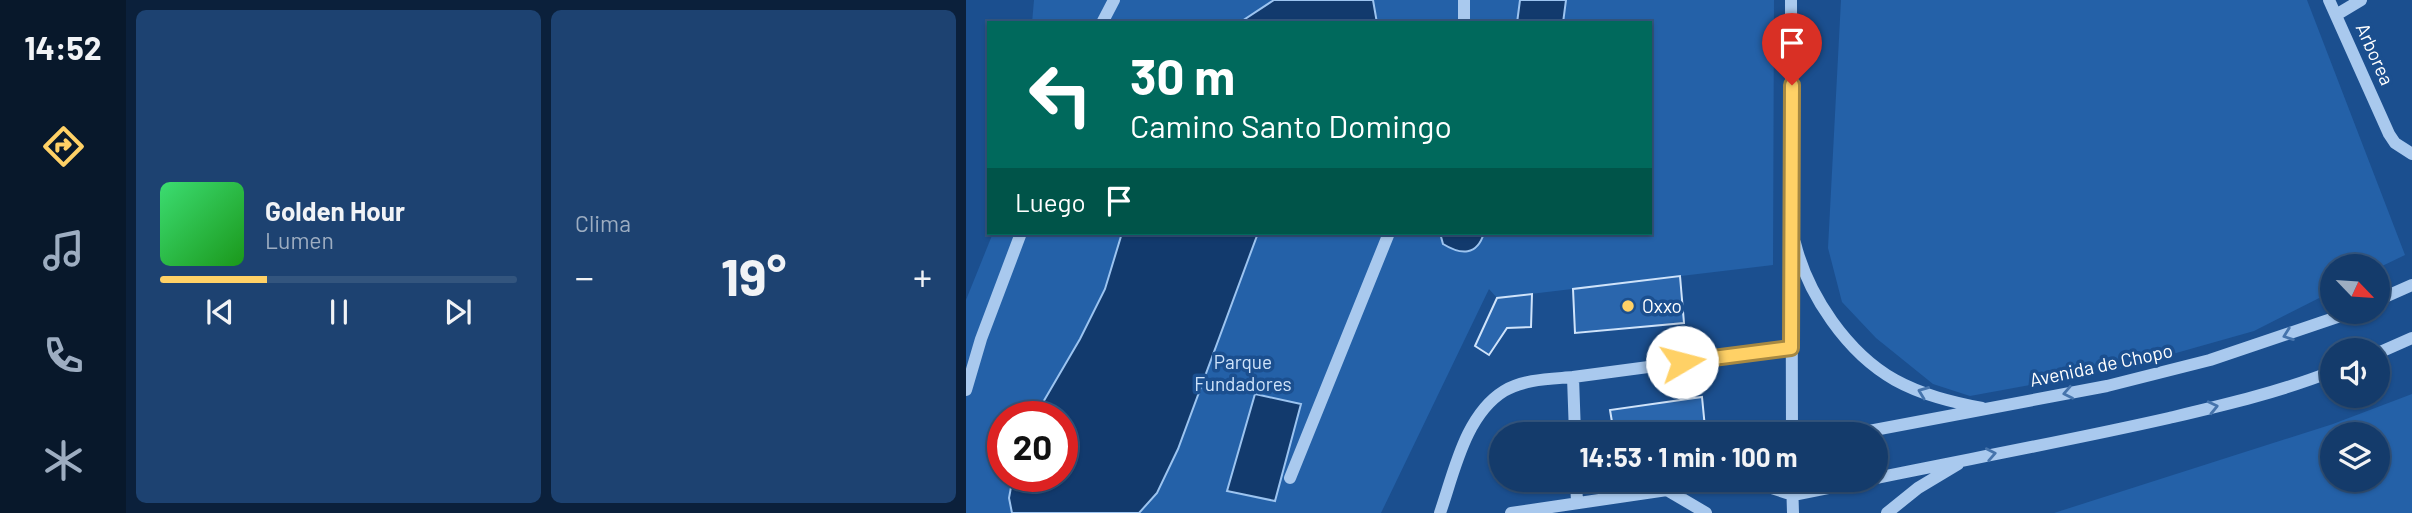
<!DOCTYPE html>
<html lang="es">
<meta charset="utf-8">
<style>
:root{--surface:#143b6b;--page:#1d4271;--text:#f1f3f6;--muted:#9dadc1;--line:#33557e;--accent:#ffd166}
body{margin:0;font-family:Barlow,sans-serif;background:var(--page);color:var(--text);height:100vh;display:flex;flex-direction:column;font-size:26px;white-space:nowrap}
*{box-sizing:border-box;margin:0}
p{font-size:23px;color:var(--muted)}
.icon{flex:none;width:38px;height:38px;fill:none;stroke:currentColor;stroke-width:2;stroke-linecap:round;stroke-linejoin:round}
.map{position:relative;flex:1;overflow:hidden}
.side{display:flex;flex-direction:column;gap:10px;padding:10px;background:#0b203b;width:840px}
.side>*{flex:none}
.top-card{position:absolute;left:21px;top:21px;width:665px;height:214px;border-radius:0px;box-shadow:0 2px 5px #0004,0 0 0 2px var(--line);background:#00695c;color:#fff;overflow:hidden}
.needle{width:46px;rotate:115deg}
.controls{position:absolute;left:1354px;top:254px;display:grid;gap:14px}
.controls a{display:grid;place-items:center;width:70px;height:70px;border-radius:50%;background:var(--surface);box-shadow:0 2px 5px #0004,0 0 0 2px var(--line);font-size:35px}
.speed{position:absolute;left:21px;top:401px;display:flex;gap:14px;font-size:35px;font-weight:700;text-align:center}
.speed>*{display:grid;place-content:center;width:91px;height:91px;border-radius:50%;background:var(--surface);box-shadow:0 2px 5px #0004,0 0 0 2px var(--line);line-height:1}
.speed .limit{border:10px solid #d22;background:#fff;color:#111}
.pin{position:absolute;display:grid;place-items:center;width:60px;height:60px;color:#fff;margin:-72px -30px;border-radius:50% 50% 50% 0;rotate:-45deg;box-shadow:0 0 7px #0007}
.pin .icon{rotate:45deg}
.me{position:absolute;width:77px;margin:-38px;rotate:82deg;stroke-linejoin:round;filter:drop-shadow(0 0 5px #0008)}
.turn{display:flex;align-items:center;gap:24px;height:147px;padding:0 28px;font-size:32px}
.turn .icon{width:91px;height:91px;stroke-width:2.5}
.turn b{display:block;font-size:49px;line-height:60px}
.then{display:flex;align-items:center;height:66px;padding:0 28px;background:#0003;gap:14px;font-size:26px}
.big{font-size:52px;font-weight:700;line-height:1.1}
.side .card{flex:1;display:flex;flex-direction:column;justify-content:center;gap:10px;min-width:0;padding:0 24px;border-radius:10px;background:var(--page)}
.song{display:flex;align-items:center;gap:21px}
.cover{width:84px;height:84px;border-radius:10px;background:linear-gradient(135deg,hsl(140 70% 55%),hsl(120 70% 35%))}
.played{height:7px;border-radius:4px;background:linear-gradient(90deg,var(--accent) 30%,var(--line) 30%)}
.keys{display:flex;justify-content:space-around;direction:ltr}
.heat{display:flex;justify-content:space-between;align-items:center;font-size:38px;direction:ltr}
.side .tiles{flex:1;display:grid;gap:10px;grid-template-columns:repeat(2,1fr)}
.trip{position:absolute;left:523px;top:422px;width:399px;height:70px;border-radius:35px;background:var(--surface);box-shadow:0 2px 5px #0004,0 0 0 2px var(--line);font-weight:700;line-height:70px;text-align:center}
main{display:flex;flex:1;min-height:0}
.tabs{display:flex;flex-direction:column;width:126px;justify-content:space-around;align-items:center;background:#08182b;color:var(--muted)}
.tabs .icon{width:49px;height:49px}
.tabs .active{color:var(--accent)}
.tabs b{font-size:32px;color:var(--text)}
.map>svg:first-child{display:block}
.green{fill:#2461a8;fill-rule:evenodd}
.water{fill:#123a6d;stroke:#9cc4f0;stroke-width:2}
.building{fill:#2a66ad;stroke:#cfe3fa;stroke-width:2}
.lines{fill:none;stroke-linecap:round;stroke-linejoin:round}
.minor{stroke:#a9c9ee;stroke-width:12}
.oneway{stroke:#4674ac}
.route-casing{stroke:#a68842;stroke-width:18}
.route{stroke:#ffd166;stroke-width:12}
.poi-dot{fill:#ffd166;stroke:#1b4f8f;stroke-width:2.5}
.labels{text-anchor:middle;stroke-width:7;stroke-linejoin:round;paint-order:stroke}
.street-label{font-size:19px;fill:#fff;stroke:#1b4f8f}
.poi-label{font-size:19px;fill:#fff;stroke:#1b4f8f;text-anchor:start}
.park-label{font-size:19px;fill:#cfe3fa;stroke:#1b4f8f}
</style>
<main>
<nav class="tabs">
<b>14:52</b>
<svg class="icon active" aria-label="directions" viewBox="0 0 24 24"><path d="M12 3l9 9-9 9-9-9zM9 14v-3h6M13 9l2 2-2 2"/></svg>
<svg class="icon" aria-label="music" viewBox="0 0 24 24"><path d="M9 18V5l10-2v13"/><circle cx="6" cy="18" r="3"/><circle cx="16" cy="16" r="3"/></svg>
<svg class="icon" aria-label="phone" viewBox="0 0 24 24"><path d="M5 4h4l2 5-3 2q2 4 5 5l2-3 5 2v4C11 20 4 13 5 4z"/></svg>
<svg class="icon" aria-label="climate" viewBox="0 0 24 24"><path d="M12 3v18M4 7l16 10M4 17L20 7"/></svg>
</nav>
<section class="side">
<div class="tiles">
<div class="card">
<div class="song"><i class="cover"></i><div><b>Golden Hour</b><p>Lumen</p></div></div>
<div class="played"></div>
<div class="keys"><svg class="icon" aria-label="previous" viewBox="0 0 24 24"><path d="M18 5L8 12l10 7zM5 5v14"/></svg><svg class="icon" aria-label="pause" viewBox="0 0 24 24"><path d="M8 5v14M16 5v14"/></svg><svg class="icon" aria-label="next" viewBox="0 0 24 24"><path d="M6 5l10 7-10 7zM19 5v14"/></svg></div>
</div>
<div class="card"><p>Clima</p>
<div class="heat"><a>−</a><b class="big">19°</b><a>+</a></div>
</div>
</div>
</section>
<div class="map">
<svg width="1446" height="513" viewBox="0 0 1446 513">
<rect width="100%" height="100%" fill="#1b4f8f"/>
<!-- green -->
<path class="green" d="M68,0h740l-1,265 -276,33 -8,-9 -108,224h-415v-213l27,-67h657v-210h-618zM37,416h59v60h-59z
M875,0h466l98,255 -27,13v-2h-45v25l-79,40 -131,37 -153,28 -37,-12 -57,-46 -34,-36 -14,-54z
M1446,394v119h-358l279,-89zM1412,434v46h-45v-46z"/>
<!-- water -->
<path class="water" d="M308,0h99l4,23h-138z
M554,0h46l-3,23h-46z
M156,233h136l-80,216 -21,44 -18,20h-127l-3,-15 4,-22h49v-60h-27l45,-77 25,-50z
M474,233h44c-7,23 -23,22 -41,11z
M289,394l46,10 -26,97 -48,-10z"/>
<!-- building -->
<path class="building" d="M714,276l4,47 -109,10 -2,-44z
M566,294l-1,33 -24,1 -18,27 -14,-9 22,-48z
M736,397l3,31 -44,6h-47l-4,-24z"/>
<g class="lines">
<!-- minor -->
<path class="minor" d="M498,0v23
M825,0l1,434
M1363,0l60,134 6,9 17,11
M1370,15l25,-15
M136,23l12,-23
M829,243c13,52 52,110 100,137 27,15 57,22 87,28
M1412,300l34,-15
M1412,353l34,-15
M0,390l15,-51 40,-106
M609,434l-2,-57 218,-29
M887,434l254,-48 103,-26 142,-48
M324,478l99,-245
M910,478c98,-20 196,-38 293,-60 55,-13 111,-26 164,-47
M610,480l1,23
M826,480l1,33
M701,490l39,23
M474,513c14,-40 25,-98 64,-122 20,-12 47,-12 69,-14
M545,513l156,-23 83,-9 43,14 75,-15
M921,513l31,-25 40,-24"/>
</g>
<!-- one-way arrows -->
<defs><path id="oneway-chevron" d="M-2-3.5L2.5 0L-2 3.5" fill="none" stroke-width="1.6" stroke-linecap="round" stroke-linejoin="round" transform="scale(1.75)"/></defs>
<g class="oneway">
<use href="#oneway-chevron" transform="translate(1322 335) rotate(160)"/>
<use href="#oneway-chevron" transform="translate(957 392) rotate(-159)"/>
<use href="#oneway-chevron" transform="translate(1102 393) rotate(169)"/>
<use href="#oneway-chevron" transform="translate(1247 407) rotate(-13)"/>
<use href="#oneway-chevron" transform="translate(1025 454) rotate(-11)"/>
</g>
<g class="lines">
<defs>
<path id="route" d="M716,362l109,-14 1,-263"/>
</defs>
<!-- route casing -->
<use href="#route" class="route-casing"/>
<!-- route -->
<use href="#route" class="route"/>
</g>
<!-- markers -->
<circle class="poi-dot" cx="662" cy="306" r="7"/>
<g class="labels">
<!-- street labels -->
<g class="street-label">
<text transform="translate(1409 54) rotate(66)" y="7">Arborea</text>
<text transform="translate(1135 365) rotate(-12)" y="7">Avenida de Chopo</text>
</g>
<!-- poi labels -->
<g class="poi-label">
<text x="676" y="313">Oxxo</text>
</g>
<!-- park labels -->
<g class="park-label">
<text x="277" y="369">Parque<tspan x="277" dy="22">Fundadores</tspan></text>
</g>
</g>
</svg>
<div class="controls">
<a><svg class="needle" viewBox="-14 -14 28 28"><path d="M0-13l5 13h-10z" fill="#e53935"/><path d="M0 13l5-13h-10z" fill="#9dadc1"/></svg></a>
<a><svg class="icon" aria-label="sound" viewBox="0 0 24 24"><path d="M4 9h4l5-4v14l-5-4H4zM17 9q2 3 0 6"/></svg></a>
<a><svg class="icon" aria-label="layers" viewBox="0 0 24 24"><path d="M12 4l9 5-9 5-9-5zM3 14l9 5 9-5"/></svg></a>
</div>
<div class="speed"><div class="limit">20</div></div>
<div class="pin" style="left:826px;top:85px;background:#d93025"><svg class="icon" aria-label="arrive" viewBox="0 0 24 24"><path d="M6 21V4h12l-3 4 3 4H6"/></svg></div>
<svg class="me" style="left:716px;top:362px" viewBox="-20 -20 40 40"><circle r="19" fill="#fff"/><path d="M0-13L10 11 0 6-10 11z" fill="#ffd166"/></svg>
<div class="trip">14:53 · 1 min · 100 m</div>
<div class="top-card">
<div class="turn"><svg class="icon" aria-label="left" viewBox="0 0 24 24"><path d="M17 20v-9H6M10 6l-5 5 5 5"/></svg><div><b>30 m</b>Camino Santo Domingo</div></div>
<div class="then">Luego<svg class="icon" aria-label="arrive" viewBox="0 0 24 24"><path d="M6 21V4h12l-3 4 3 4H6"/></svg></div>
</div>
</div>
</main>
